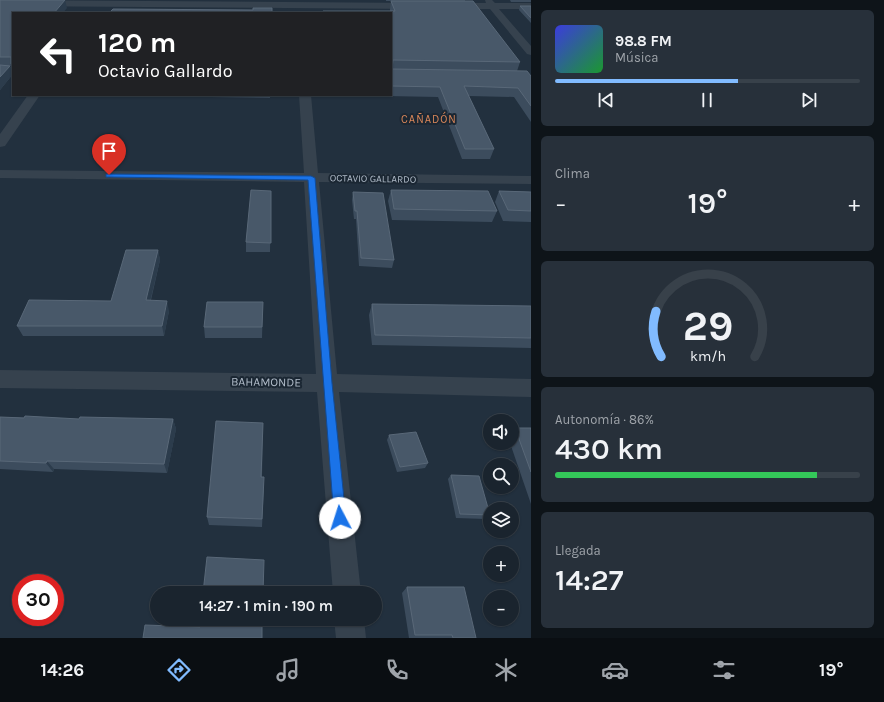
<!DOCTYPE html>
<html lang="es">
<meta charset="utf-8">
<style>
:root{--surface:#1a242e;--page:#27303a;--text:#f1f3f6;--muted:#9fa4aa;--line:#38414a;--accent:#81bbff}
body{margin:0;font-family:Karla,sans-serif;background:var(--page);color:var(--text);height:100vh;display:flex;flex-direction:column;font-size:15px;white-space:nowrap}
*{box-sizing:border-box;margin:0}
p{font-size:13px;color:var(--muted)}
.icon{flex:none;width:22px;height:22px;fill:none;stroke:currentColor;stroke-width:2;stroke-linecap:round;stroke-linejoin:round}
.map{position:relative;flex:1;overflow:hidden}
.drawer{display:flex;flex-direction:column;gap:10px;padding:10px;background:#0e1419;width:353px}
.drawer>*{flex:none}
.top-card{position:absolute;left:12px;top:12px;width:380px;height:84px;border-radius:0px;box-shadow:0 1px 3px #0004,0 0 0 1px var(--line);background:#202124;color:#fff;overflow:hidden}
.buttons{position:absolute;left:483px;top:414px;display:grid;gap:8px}
.buttons a{display:grid;place-items:center;width:36px;height:36px;border-radius:50%;background:var(--surface);box-shadow:0 1px 3px #0004,0 0 0 1px var(--line);font-size:20px}
.speed{position:absolute;left:12px;top:574px;display:flex;gap:8px;font-size:20px;font-weight:700;text-align:center}
.speed>*{display:grid;place-content:center;width:52px;height:52px;border-radius:50%;background:var(--surface);box-shadow:0 1px 3px #0004,0 0 0 1px var(--line);line-height:1}
.speed .limit{border:6px solid #d22;background:#fff;color:#111}
.pin{position:absolute;display:grid;place-items:center;width:34px;height:34px;color:#fff;margin:-41px -17px;border-radius:50% 50% 50% 0;rotate:-45deg;box-shadow:0 0 4px #0007}
.pin .icon{rotate:45deg}
.me{position:absolute;width:44px;margin:-22px;rotate:355deg;stroke-linejoin:round;filter:drop-shadow(0 0 3px #0008)}
.turn{display:flex;align-items:center;gap:14px;height:84px;padding:0 20px;font-size:18px}
.turn .icon{width:52px;height:52px;stroke-width:2.5}
.turn b{display:block;font-size:28px;line-height:34px}
.big{font-size:30px;font-weight:600;line-height:1.1}
.drawer .tile{flex:1;display:flex;flex-direction:column;justify-content:center;gap:6px;min-width:0;padding:0 14px;border-radius:6px;background:var(--page)}
.drawer .dial{align-items:center;gap:0}
.dial svg{height:104px;overflow:visible;fill:none;stroke:var(--line);stroke-width:7;stroke-linecap:round;text-anchor:middle}
.dial text{fill:var(--text);stroke:none}
.song{display:flex;align-items:center;gap:12px}
.cover{width:48px;height:48px;border-radius:6px;background:linear-gradient(135deg,hsl(240 70% 55%),hsl(130 70% 35%))}
.played{height:4px;border-radius:2px;background:linear-gradient(90deg,var(--accent) 60%,var(--line) 60%)}
.keys{display:flex;justify-content:space-around;direction:ltr}
.heat{display:flex;justify-content:space-between;align-items:center;font-size:22px;direction:ltr}
.charge{height:6px;border-radius:3px;background:linear-gradient(90deg,#34c759 86%,var(--line) 0)}
.trip{position:absolute;left:150px;top:586px;width:232px;height:40px;border-radius:20px;background:var(--surface);box-shadow:0 1px 3px #0004,0 0 0 1px var(--line);font-weight:600;line-height:40px;text-align:center}
.tab-bar{display:flex;height:64px;justify-content:space-around;align-items:center;background:#0a0e12;color:var(--muted)}
.tab-bar .icon{width:28px;height:28px}
.tab-bar .on{color:var(--accent)}
.tab-bar b{font-size:18px;color:var(--text)}
main{display:flex;flex:1;min-height:0}
.map>svg:first-child{display:block}
.lines{fill:none;stroke-linecap:round;stroke-linejoin:round}
.minor{fill:#36424e;fill-rule:evenodd}
.wall{fill:#3c4c5d}
.shaded-wall{fill:#2c3c4c}
.building{fill:#485869;stroke:#596878}
.route{fill:#1a73e8;stroke:#114b97}
.labels{text-anchor:middle;stroke-width:4;stroke-linejoin:round;paint-order:stroke}
.far-street-label{font-size:10px;fill:#b1bcc9;stroke:#1b2733}
.far-neighbourhood-label{font-size:11px;letter-spacing:1px;fill:#dc885a;stroke:#1b2733}
.street-label{font-size:12px;fill:#b1bcc9;stroke:#1b2733}
</style>
<main>
<div class="map">
<svg width="531" height="638" viewBox="0 0 531 638">
<rect width="100%" height="100%" fill="#22303e"/>
<g class="lines">
<!-- minor -->
<path class="minor" d="M0,0l417,3 4,3 -4,3 -417,-3z
M485,0h7l3,3h36v6h-32l32,37v9l-4,-1 -37,-45h-39l-4,-3 4,-3h35z
M0,67h13v6h-13z
M28,95h12l-35,51 -5,1v-13z
M299,95h12l7,78 213,3v8l-212,-2 18,192 194,5v18l-192,-5 22,201h-28l-16,-201 -317,-4v-18l316,4 -12,-192 -304,-4v-8l304,3z
M334,619h30l2,19h-30z"/>
</g>
<!-- wall -->
<path class="wall" d="M0,0l67,8 -54,5v56l-1,-3h-2l3,8 -13,16z
M386,0h79v1h-79z
M510,0h21v2h-20z
M391,1l129,61 -3,9 14,5v46l-17,-25 -45,-1 25,53 -4,10h-28l-24,-62 -104,-2h57v-82h-69l1,-2h67v-2z
M520,6h11v17l-12,-13z
M89,95h181v3z
M391,190l106,21 -5,11 -100,-2 -4,-19z
M271,191l-1,61h-24v-10z
M499,191l32,1v30l-28,-1 -8,-19z
M353,192l41,68 -2,8 -33,-2 -3,-47h-2l-2,-19z
M158,250l2,10 -9,40 18,11 -5,25h-141l-6,-10 94,-25z
M263,302l-1,36h-57l-1,-11z
M372,304l159,2v42l-159,-3 -3,-30z
M0,417l79,2h94l3,10 -9,44 -113,-4 -1,3 -53,-3z
M263,423l-1,54 2,8 -2,42 -53,-2 -2,-8z
M515,428h16v76l-21,-61h2v-11z
M389,435l39,28 -3,5 -28,4 -10,-32z
M451,475l39,40 -4,4 -30,-1 -8,-39z
M407,587l69,51h-67l-7,-45z"/>
<!-- shaded-wall -->
<path class="shaded-wall" d="M65,0l2,8 -4,5h-9z
M13,62v7l-2,-5z
M10,66l3,8 -13,16v-13z
M158,250l2,10 -12,50 -2,-10z
M167,301l2,10 -5,25 -2,-10z
M173,419l3,10 -9,44 -3,-9z
M263,423v9l-2,53v-8z
M47,461l7,8 -1,3 -7,-9z"/>
<!-- building -->
<path class="building" d="M0,0h65l-11,13h-41v49l-2,2v-7h-11z
M391,1h82l47,61 -127,-2 -1,9 135,2 4,5v30l-13,-18 -54,-2 30,63h-29l-25,-62 -49,-1v-73h-68v-2h72z
M520,6h11v12z
M253,8h19v5h-163l4,-4 140,1z
M0,65l10,1 -10,11z
M251,190l20,1v52l-25,-1z
M391,190l97,1 9,20 -103,-2z
M499,191l32,1v19l-23,-1z
M353,192l30,1 11,67 -33,-2 -4,-47h-2z
M126,250h32l-12,50 21,1 -5,25h-145l12,-26 82,1z
M207,302h56l-1,25h-58z
M372,304l159,2v32l-156,-3z
M25,416l54,3 1,-2 93,2 -9,45 -117,-3 -1,2 -46,-2v-44l24,1z
M216,421l47,2 -2,54h3l-2,42 -55,-2z
M515,428h16v44z
M416,432l12,31 -28,4 -11,-32z
M451,475l28,1 11,39 -30,-1z
M207,557l57,3 -1,33h-60z
M407,587h57l12,51h-23l-1,-3h-37z
M201,619h61v19h-119l2,-13 55,2z"/>
<!-- route -->
<path class="route" d="M106,174l205,2 4,2 17,205 14,135 -2,4 -4,2 -5,-2 -1,-4 -26,-338 -199,-3h-3z"/>
<g class="labels">
<!-- far-street labels -->
<g class="far-street-label">
<text transform="translate(373 178) rotate(1)" y="4">OCTAVIO GALLARDO</text>
</g>
<!-- far-neighbourhood labels -->
<g class="far-neighbourhood-label">
<text x="429" y="123">CAÑADÓN</text>
</g>
<!-- street labels -->
<g class="street-label">
<text transform="translate(266 382) rotate(1)" y="4">BAHAMONDE</text>
</g>
</g>
</svg>
<div class="buttons">
<a><svg class="icon" aria-label="sound" viewBox="0 0 24 24"><path d="M4 9h4l5-4v14l-5-4H4zM17 9q2 3 0 6"/></svg></a>
<a><svg class="icon" aria-label="search" viewBox="0 0 24 24"><circle cx="10" cy="10" r="6"/><path d="M15 15l6 6"/></svg></a>
<a><svg class="icon" aria-label="layers" viewBox="0 0 24 24"><path d="M12 4l9 5-9 5-9-5zM3 14l9 5 9-5"/></svg></a>
<a>+</a>
<a>−</a>
</div>
<div class="speed"><div class="limit">30</div></div>
<div class="pin" style="left:109px;top:175px;background:#d93025"><svg class="icon" aria-label="arrive" viewBox="0 0 24 24"><path d="M6 21V4h12l-3 4 3 4H6"/></svg></div>
<svg class="me" style="left:340px;top:518px" viewBox="-20 -20 40 40"><circle r="19" fill="#fff"/><path d="M0-13L10 11 0 6-10 11z" fill="#1a73e8"/></svg>
<div class="trip">14:27 · 1 min · 190 m</div>
<div class="top-card">
<div class="turn"><svg class="icon" aria-label="left" viewBox="0 0 24 24"><path d="M17 20v-9H6M10 6l-5 5 5 5"/></svg><div><b>120 m</b>Octavio Gallardo</div></div>
</div>
</div>
<section class="drawer">
<div class="tile">
<div class="song"><i class="cover"></i><div><b>98.8 FM</b><p>Música</p></div></div>
<div class="played"></div>
<div class="keys"><svg class="icon" aria-label="previous" viewBox="0 0 24 24"><path d="M18 5L8 12l10 7zM5 5v14"/></svg><svg class="icon" aria-label="pause" viewBox="0 0 24 24"><path d="M8 5v14M16 5v14"/></svg><svg class="icon" aria-label="next" viewBox="0 0 24 24"><path d="M6 5l10 7-10 7zM19 5v14"/></svg></div>
</div>
<div class="tile"><p>Clima</p>
<div class="heat"><a>−</a><b class="big">19°</b><a>+</a></div>
</div>
<div class="tile dial"><svg viewBox="0 0 100 80">
<path d="M14 69A42 42 0 1 1 86 69"/>
<path d="M14 69A42 42 0 0 1 10 34" stroke="#81bbff"/>
<text x="50" y="56" font-size="32" font-weight="700">29</text>
<text x="50" y="72" font-size="11">km/h</text>
</svg></div>
<div class="tile"><p>Autonomía · 86%</p><b class="big">430 km</b><div class="charge"></div></div>
<div class="tile"><p>Llegada</p><b class="big">14:27</b></div>
</section>
</main>
<nav class="tab-bar">
<b>14:26</b>
<svg class="icon on" aria-label="directions" viewBox="0 0 24 24"><path d="M12 3l9 9-9 9-9-9zM9 14v-3h6M13 9l2 2-2 2"/></svg>
<svg class="icon" aria-label="music" viewBox="0 0 24 24"><path d="M9 18V5l10-2v13"/><circle cx="6" cy="18" r="3"/><circle cx="16" cy="16" r="3"/></svg>
<svg class="icon" aria-label="phone" viewBox="0 0 24 24"><path d="M5 4h4l2 5-3 2q2 4 5 5l2-3 5 2v4C11 20 4 13 5 4z"/></svg>
<svg class="icon" aria-label="climate" viewBox="0 0 24 24"><path d="M12 3v18M4 7l16 10M4 17L20 7"/></svg>
<svg class="icon" aria-label="car" viewBox="0 0 24 24"><path d="M5 17H2v-5l4-1 3-4h7l3 4 3 1v5h-3M9 17h6M6 11h13"/><circle cx="7" cy="17" r="2"/><circle cx="17" cy="17" r="2"/></svg>
<svg class="icon" aria-label="filters" viewBox="0 0 24 24"><path d="M4 7h16M4 17h16"/><circle cx="9" cy="7" r="2"/><circle cx="15" cy="17" r="2"/></svg>
<b>19°</b>
</nav>
